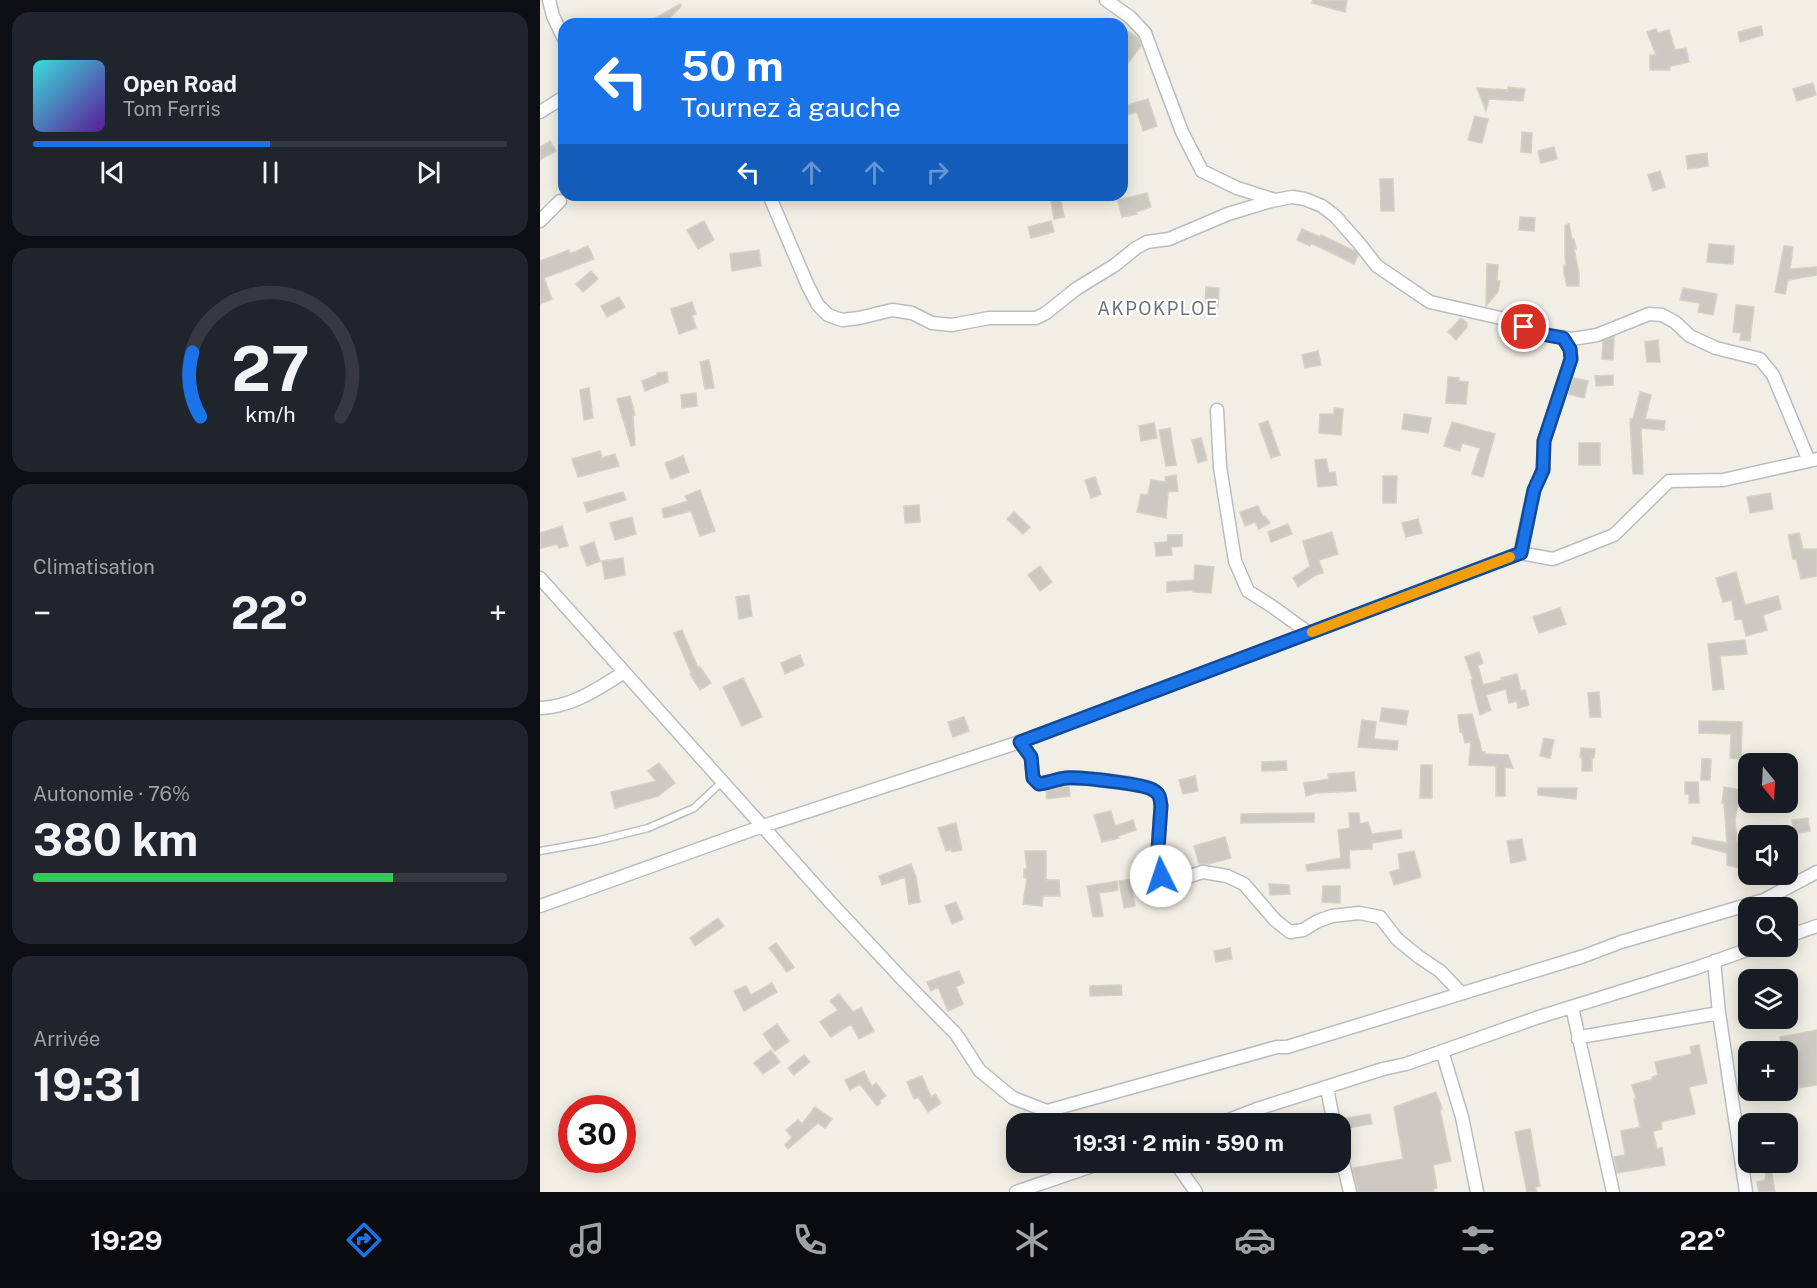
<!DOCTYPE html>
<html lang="fr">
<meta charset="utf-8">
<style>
:root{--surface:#171b24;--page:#20242c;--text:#f1f3f6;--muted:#9ea1a6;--line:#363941;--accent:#1a73e8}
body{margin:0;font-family:"Public Sans",sans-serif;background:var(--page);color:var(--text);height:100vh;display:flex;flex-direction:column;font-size:22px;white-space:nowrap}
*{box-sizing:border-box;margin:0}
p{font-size:20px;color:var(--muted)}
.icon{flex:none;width:33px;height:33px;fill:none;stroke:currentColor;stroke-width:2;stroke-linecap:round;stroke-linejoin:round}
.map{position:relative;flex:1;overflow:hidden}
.details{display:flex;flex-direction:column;gap:12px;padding:12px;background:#0d0f14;width:540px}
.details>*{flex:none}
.top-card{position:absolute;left:18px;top:18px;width:570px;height:183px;border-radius:18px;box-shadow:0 3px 15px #0003;background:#1a73e8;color:#fff;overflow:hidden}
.needle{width:39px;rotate:162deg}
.tools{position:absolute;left:1198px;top:753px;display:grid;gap:12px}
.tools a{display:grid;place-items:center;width:60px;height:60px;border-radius:12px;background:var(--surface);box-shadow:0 3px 15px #0003;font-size:30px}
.speed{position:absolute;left:18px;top:1095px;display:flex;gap:12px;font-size:30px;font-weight:700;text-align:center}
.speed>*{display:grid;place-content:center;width:78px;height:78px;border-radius:50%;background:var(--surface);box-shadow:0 3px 15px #0003;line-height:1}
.speed .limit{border:9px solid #d22;background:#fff;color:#111}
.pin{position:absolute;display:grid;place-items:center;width:51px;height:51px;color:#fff;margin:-26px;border:3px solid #fff;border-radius:50%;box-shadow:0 2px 6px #0007}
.me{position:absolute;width:66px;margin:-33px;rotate:356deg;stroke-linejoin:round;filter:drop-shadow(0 0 4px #0008)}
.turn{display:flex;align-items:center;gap:21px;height:126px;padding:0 24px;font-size:27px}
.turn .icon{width:78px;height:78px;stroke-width:2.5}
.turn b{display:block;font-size:42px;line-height:51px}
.lanes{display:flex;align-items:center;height:57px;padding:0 24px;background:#0003;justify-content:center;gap:30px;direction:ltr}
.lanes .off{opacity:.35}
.big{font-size:45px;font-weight:700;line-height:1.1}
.details .card{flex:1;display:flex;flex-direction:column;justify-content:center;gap:9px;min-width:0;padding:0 21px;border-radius:18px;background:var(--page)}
.details .dial{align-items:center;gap:0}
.dial svg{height:156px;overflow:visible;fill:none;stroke:var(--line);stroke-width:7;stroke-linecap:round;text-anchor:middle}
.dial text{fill:var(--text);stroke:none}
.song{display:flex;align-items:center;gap:18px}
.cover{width:72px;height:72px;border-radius:9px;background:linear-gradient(135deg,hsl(180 70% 55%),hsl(270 70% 35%))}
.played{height:6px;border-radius:3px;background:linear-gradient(90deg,var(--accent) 50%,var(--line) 50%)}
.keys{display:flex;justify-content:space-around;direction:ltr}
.heat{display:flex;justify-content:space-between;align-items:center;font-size:33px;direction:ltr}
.charge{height:9px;border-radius:4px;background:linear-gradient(90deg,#34c759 76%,var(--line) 0)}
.trip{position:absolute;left:466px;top:1113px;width:345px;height:60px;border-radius:18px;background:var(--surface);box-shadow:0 3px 15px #0003;font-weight:700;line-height:60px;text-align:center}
.tabs{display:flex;height:96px;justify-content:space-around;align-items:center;background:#090b0e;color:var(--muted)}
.tabs .icon{width:42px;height:42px}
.tabs .on{color:var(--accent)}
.tabs b{font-size:27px;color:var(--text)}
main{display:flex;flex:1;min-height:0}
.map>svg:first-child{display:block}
.building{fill:#ccc8c2;stroke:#d6d1c2;stroke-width:1.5}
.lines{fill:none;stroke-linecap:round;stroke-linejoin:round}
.lane-casing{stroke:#b9bdc2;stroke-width:9}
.street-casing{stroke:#b9bdc2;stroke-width:15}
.lane{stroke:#fff;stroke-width:6}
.street{stroke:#fff;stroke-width:12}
.route-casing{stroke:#114b97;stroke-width:15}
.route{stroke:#1a73e8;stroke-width:10}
.slow{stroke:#f59e0b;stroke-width:10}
.labels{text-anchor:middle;stroke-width:4.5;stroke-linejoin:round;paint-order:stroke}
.quarter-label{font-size:18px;letter-spacing:1.5px;fill:#6d7379;stroke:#fff}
</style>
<main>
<section class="details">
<div class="card">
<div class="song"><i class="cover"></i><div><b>Open Road</b><p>Tom Ferris</p></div></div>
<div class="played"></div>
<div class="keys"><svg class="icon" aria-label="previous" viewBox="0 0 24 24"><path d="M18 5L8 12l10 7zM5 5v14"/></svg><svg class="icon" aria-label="pause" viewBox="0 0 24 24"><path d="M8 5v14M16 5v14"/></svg><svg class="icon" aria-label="next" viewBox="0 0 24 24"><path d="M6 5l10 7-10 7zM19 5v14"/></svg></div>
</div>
<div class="card dial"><svg viewBox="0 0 100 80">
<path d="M14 69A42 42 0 1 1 86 69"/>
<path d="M14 69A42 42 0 0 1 10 36" stroke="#1a73e8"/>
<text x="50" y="56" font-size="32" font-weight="700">27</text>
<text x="50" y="72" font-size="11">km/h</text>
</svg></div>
<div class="card"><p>Climatisation</p>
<div class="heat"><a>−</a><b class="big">22°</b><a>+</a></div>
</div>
<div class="card"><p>Autonomie · 76%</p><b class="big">380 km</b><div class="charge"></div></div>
<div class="card"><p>Arrivée</p><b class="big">19:31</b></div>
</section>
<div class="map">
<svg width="1277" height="1192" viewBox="0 0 1277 1192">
<rect width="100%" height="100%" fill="#f1eee5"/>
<!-- building -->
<path class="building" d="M773,0h34l-2,12 -33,-9z
M140,4l1,2 -17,18h-19z
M1221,26l2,9 -23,7 -2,-10z
M1116,29l2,4 11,-3 6,20 11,-2 3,14 -19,4v4h-20v-15h6l-9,-23z
M588,31l10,7 3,8 -19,25v-32z
M1273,83l3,12 -19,6 -4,-12z
M968,87l17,2 -2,12 -34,-2 -3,12 -9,-23 31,2z
M608,99l9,27 -14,5 -6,-19 -11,3 -2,-9z
M935,116l13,3 -6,24 -14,-3z
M982,132l10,1 -1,20 -10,-1z
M10,141l6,10 -16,9v-13z
M1014,147l3,12 -16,4 -3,-12z
M1167,153l1,13 -20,3 -2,-13z
M1120,171l5,16 -12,4 -5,-16z
M840,179h13l1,32h-13z
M607,193l4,14 -15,5 1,2 -15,3 -4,-17z
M516,195h4l4,22 -10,2 -4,-23z
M980,217l15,1 -1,13 -15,-1z
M164,221l10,19 -16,9 -11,-19z
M511,221l3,11 -23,6 -3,-11z
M1029,224l3,15h2l2,10h-2l5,24v13h-12l-3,-13v-8h2l-1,-11v-29z
M762,229l18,8 1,-2 34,16 3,4 -4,9 -43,-21 -1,3 -13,-6z
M1169,244l25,2 -1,18 -26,-2z
M48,246l6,13 -50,19 8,21 -12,5v-43l29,-11 1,4z
M1244,246l9,1 -3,22 27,-2v8l-29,5 -3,14 -10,-2z
M219,250l2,16 -29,5 -2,-17z
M947,264l11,1 -1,15 3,1 -2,11 -12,14z
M51,271l7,8 -15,13 -7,-8z
M666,287l13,1 -1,20 -13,-1z
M1143,288l34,6 -4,21 -15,-3 2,-9 -20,-3z
M79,297l6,10 -18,10 -6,-11z
M152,302l4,12 -4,1 4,13 -17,6 -8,-25z
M1196,305l18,2 -4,34 -10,-1 1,-7 -8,-1z
M921,318l6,5v4l-11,13 -8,-8z
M1074,337l-1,23 -11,-1 1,-18z
M1118,340l2,22h-13l-2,-20z
M778,351l3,14 -16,3 -3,-13z
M169,360l5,28 -9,1 -5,-27z
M127,372l1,10 -23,9 -3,-10 15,-6v-2z
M1073,375v10l-17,1 -1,-10z
M908,377l11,1 -1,3 10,1 -2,22 -20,-1z
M1034,378l14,3 -4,17 -16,-4z
M49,388l4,30 -9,2 -4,-30z
M1100,392l11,3 -6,24 20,2 -1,9 -23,-2 2,46h-10l-3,-55h3z
M156,393l1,13 -15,2 -1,-13z
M90,396l5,19 -2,1 2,29 -4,1 -14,-47z
M794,408l9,1 -2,26 -22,-2 1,-19h14z
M864,414l27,4 -3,15 -26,-4z
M728,421l12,34 -9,3 -12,-34z
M912,422l43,12 -12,43 -11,-3 8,-26 -18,-5 -2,8 -16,-5z
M614,423l3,15 -16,3 -2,-15z
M630,428l6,37 -10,1 -7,-36z
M661,438l6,22 -9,3 -6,-23z
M1039,443h21v22h-21z
M60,451l2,7 13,-4 4,12 -41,11 -6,-18z
M143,456l6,16 -18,7 -6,-16z
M786,459l3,14 6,-1 2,13 -19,2 -3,-27z
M636,475l2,16 -10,1 -2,26 -29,-6 4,-18 7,1 3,-15 15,2 -1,-5z
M843,476h14l-1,27h-13z
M555,477l6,17 -10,4 -6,-18z
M160,490l15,41 -15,5 -9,-25 -27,7 -2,-9 26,-8 -3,-5z
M83,492l3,8 -39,12 -3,-9z
M1230,493l3,16 -23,4 -3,-16z
M379,505l1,17 -15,1 -1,-17z
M718,506l5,11 2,-1 5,7 -11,6 -4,-7 -10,4 -5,-14z
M474,512l16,15 -7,7 -16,-15z
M92,517l4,17 -21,6 -5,-17z
M878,519l4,14 -16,4 -4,-14z
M748,524l4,10 -21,8 -3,-10z
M22,526l6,20 -9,2 -2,-4 -16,4 -1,-15z
M792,532l6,22 -19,6 4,13 -7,2 -18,12 -5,-9 17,-12 -7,-25z
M1259,533l4,16h14v27l-16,3 -5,-21 -3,1 -5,-24z
M628,535h14v11l-11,1 1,8 -16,1 -1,-13 12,-1z
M54,542l6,19 -13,5 -7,-19z
M83,558l2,17 -20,4 -3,-18z
M655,565l19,2 -3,26 -18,-1v-2l-26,2v-10l27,-2z
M500,566l12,16 -12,9 -12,-16z
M1196,572l9,33 33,-9 3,13 -18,6 4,15 -21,6 -4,-17 -7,1 -3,-20 -9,2 -7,-24z
M209,595l3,21 -13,3 -3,-22z
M1020,608l6,16 -27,9 -6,-16z
M142,630l16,38 2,-1 11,16 -11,7 -10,-16 1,-1 -17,-40z
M1205,640l2,14 -27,2 4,33 -11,1 -5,-46z
M939,652l4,11 -5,2 5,20 19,-5 -1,-2 16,-4 4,17 4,-1 4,15 -11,3 -1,-7 -8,2 -3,-14 -20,6 5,15 -11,5 -9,-35h2l-8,-23z
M260,655l4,10 -19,9 -4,-11z
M203,678l19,39 -20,9 -19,-39z
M1059,692l2,25h-11l-2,-24z
M842,708l26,3 -2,14 -26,-4z
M932,714l10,38h3v2l23,1 5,13 -8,-1v29h-9v-30l-27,-1 2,-23 -6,1 -3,-12 -2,1 -2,-17z
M424,717l5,14 -16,6 -5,-15z
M822,720l14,2 -2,17 24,2 -1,9 -39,-3z
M1159,721l43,1 -1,37 -11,-1 1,-24 -32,-1z
M1004,738l10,2 -4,18 -10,-2z
M1041,748l14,1 -1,9h-2v13h-10v-14h-2z
M1162,759h9l-1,21h-9z
M746,761l1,9 -25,1v-9z
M119,763l16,20 -17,13 -43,12 -4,-16 45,-11 -8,-10z
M881,765h11v33h-12z
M814,772l2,19 -40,2 -10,3 -2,-13 25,-4 -1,-5z
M655,776l3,15 -15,3 -4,-14z
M1145,782h13l1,21h-10v-9h-4z
M520,787h9l1,9 -23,3 -1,-8z
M1184,787l17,3 -6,29 2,24h12v16l-10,-1v10l-12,-3v-12l-35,-9 1,-7 34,6 -3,-40h-2z
M998,788h39l-1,11 -38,-4z
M571,811l4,15 18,-6 3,10 -18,6 1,2 -17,4 -8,-27z
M774,813v9l-73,1v-9z
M809,813h10l1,11 8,-2 4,12 29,-4 1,8 -30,5v6l-23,1 1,18 -43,3 -1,-6 35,-7 -3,-28 12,-2z
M1268,818l2,13 -16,3 -2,-14z
M416,823l6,27 -10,2 -1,-3 -5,2 -8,-23z
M685,837l6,21 -23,6h-9l-5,-18z
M982,839l4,21 -15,3 -4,-22z
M485,851h21v29h13l1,16h-17l-1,10 -19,-2 4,-26h-3v-9h3z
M874,851l7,26 -27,8 -4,-13 10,-3 -2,-15z
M371,864l5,13 4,25 -11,2 -4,-27 -23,8 -3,-9z
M590,879l5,27 -11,2 -5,-27z
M577,881l1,9 -19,3 4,23 -10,1 -6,-31z
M729,884l20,1 1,9 -20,1z
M783,886h17v17l-18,-1z
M416,902l7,17 -11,5 -7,-18z
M178,918l6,8 -29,20 -5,-8z
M236,943l18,24 -7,5 -18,-24z
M690,948l2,11 -16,3 -2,-11z
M419,971l5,12 -8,4 7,17 -15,7 -10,-24 -7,4 -4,-9z
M232,983l5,9 -33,19 -10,-20 12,-5 5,9z
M581,985l1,10 -32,1v-10z
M299,994l14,18 8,-4 13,23 -15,8 -8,-15 -20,13 -11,-15 18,-12 -8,-9z
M237,1024l12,17 -14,10 -12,-17z
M1277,1030v55l-19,3 -5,-19 -5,1v-18h-5l-3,-15z
M1159,1045l8,38 -18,4 6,27 -34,8 1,7 -9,2 4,18 5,-1 3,17 -48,8 -3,-16 11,-2 -4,-24 19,-4 -6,-28h2l-4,-14 21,-6 -1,-2 6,-2 -3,-13 37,-8 -2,-7z
M231,1050l9,12 -17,12 -9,-11z
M264,1055l6,7 -16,13 -6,-7z
M324,1071l8,16 4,-4 10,13 -7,5 2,2 -4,3 -17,-22 -10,6 -5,-10z
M382,1076l9,21 4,-3 6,9 -13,9 -10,-15 -4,2 -7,-17z
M896,1092l6,17 -2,1 11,51 -18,4 4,23 -4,1 1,3h-76l-5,-24 50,-9 -9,-52z
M275,1107l17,12 -7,9 -7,-5 -30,26 -3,-4 7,-8 -6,-7 12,-10 4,4z
M830,1114l2,10 -30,5 -1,-10z
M990,1129l10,57 -5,1 2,5h-10l-12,-60z
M1228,1162h2l5,30h-16l-2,-10 8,-2z"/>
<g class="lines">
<defs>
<path id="lane" d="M0,851l56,-10 52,-13 46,-20 28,-26"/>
<path id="street" d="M9,0l4,16 11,23
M566,0l24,17 15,16 37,99 20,39 35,17 38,12
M0,112l24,-15
M229,195l39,91 10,19 10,10 14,5 17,-2 33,-8 20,3 20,10 20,2 37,-7h47l10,-5 30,-24 39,-24 21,-17 11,-6 22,-3 59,-25 43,-13 21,-4 13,2 17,7 13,10 23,26 19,24 53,36 75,17 37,15 30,5 25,-4 52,-21 13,1 13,7 15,14 26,12 44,11 13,16 36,86
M0,221l20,-20
M677,410l3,57 15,94 13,30 25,16 36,26
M980,553l14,-63 9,-20 1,-29 27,-82 -1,-10 -7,-12
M0,578l292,326 72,77 52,53 24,37 33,27 34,13 230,-64h10l297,-91 37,-14 143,-42 53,-28
M0,708c32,-1 57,-19 83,-35
M480,742l11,15 2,21 6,6c9,-1 18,-5 27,-6 13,-1 79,5 87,12 7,4 7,8 8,15l-4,58 4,13 19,3 23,-7 24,4 17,8 31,36 15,12 13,-2 15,-9 14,-5 27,-3 21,4 17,22 22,18 21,14 21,22
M0,906l223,-80 257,-84 500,-189 33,6 61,-24 55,-54 54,-1 94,-21
M1248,936l29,-10
M1174,961l5,52 27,179
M1032,1007l41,185
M1038,1039l8,-3 133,-23
M902,1051l20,66 15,75
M787,1088l7,36
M678,1124l39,-15 126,-40 23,-5 130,-46 160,-50 62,-22
M801,1155l9,37
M635,1162l21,30
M476,1192l88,-30"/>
</defs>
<!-- lane casing -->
<use href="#lane" class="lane-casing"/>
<!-- street casing -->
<use href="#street" class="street-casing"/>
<!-- lane -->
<use href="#lane" class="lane"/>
<!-- street -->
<use href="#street" class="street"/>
</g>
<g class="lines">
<defs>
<path id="route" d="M621,876l-4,-13 4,-57c-1,-8 -1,-12 -8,-16 -8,-6 -74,-13 -87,-12 -9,1 -18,5 -27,6l-6,-6 -2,-21 -11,-15 501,-189 13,-63 9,-20 1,-29 27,-82 -1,-10 -7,-11 -21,-4 -18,-7"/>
</defs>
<!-- route casing -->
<use href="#route" class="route-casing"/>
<!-- route -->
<use href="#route" class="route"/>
<!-- slow -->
<path class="slow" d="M772,632l198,-75"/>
</g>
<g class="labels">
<!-- quarter labels -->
<g class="quarter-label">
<text x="618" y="315">AKPOKPLOE</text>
</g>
</g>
</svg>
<div class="tools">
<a><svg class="needle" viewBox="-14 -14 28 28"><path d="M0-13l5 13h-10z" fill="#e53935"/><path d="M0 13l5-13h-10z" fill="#9ea1a6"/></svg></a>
<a><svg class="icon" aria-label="sound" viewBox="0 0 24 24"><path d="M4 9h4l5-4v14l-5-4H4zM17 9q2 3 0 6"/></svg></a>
<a><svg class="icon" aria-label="search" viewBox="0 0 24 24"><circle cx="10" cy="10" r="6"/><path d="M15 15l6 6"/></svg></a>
<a><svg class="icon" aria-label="layers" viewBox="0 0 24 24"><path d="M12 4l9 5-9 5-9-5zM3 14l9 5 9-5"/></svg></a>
<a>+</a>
<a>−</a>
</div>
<div class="speed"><div class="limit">30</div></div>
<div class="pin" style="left:984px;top:327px;background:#d93025"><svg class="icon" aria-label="arrive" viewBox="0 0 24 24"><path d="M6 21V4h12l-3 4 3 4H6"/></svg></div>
<svg class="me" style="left:621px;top:876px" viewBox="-20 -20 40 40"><circle r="19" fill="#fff"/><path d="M0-13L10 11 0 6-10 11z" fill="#1a73e8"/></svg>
<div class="trip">19:31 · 2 min · 590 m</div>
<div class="top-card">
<div class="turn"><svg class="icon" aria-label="left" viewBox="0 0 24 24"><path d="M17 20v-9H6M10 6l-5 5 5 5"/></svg><div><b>50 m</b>Tournez à gauche</div></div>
<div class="lanes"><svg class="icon" aria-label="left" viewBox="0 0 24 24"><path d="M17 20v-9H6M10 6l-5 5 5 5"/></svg><svg class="icon off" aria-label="ahead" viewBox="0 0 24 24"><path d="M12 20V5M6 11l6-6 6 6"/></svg><svg class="icon off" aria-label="ahead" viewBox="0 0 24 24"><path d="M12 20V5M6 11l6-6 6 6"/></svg><svg class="icon off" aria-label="right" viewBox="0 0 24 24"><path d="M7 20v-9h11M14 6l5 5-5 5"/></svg></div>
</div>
</div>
</main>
<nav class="tabs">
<b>19:29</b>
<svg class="icon on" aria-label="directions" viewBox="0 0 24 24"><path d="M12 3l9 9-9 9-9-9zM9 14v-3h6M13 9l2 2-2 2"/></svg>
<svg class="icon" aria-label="music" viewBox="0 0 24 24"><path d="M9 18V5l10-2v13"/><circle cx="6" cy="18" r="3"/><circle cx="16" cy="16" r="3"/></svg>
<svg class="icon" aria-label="phone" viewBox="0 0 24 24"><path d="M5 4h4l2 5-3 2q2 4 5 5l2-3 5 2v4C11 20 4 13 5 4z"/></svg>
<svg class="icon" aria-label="climate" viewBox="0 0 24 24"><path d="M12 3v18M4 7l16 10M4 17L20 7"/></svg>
<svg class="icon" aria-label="car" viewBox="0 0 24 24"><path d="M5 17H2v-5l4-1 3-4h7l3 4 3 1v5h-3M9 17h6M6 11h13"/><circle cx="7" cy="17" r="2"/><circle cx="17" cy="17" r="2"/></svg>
<svg class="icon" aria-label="filters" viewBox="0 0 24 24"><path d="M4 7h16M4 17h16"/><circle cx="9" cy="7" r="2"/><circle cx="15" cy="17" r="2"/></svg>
<b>22°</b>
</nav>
